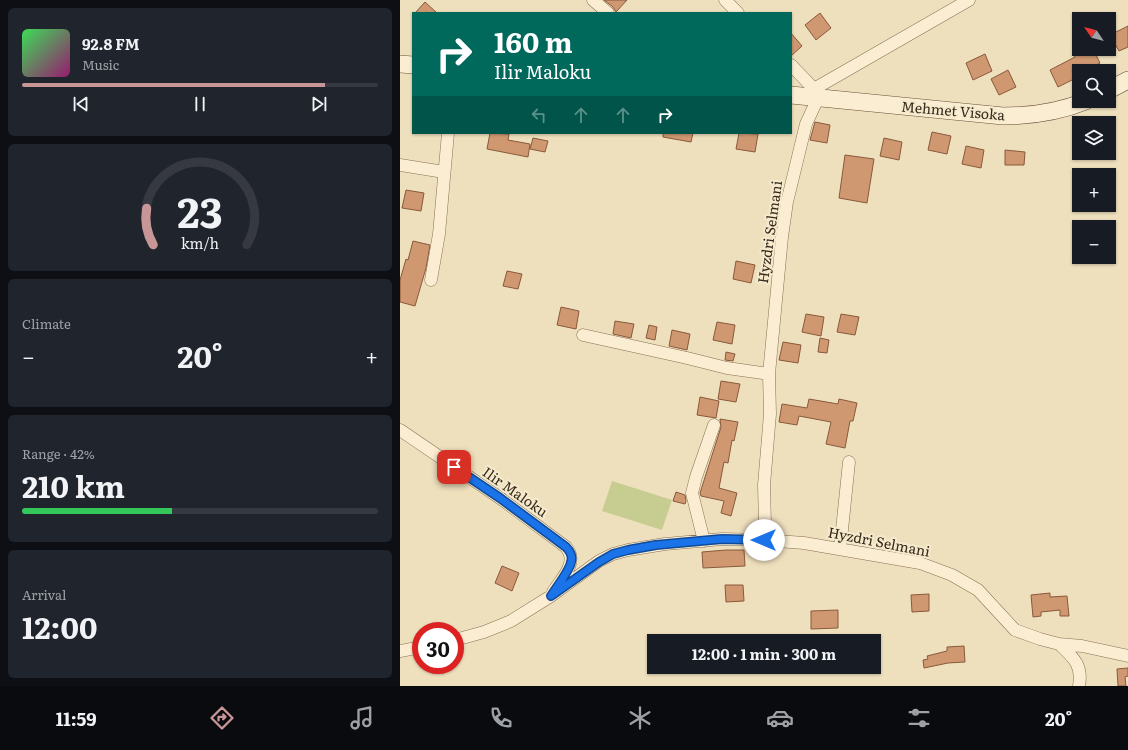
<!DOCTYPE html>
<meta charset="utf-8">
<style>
:root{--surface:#171b24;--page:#20242c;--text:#f1f3f6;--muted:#9ea1a6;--line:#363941;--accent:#c99698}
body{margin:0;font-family:Literata,serif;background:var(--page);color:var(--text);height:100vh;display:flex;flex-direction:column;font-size:15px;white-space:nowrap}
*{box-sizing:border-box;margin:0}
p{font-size:13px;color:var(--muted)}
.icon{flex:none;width:22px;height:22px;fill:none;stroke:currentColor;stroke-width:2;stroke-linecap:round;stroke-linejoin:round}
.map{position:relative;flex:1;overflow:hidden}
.drawer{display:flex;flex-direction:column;gap:8px;padding:8px;background:#0d0f14;width:400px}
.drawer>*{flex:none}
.guide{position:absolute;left:12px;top:12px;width:380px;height:122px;border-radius:0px;box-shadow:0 1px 3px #0004;background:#00695c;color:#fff;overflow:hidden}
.needle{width:26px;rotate:305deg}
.controls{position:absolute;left:672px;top:12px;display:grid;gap:8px}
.controls a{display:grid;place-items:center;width:44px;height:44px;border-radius:0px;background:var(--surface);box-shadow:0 1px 3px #0004;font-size:20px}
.speed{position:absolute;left:12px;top:622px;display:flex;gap:8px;font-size:20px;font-weight:700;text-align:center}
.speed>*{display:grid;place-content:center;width:52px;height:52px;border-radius:50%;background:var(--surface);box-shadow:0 1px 3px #0004;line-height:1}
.speed .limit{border:6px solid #d22;background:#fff;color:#111}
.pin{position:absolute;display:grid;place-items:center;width:34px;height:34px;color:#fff;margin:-17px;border-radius:8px;box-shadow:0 2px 6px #0006}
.me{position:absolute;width:44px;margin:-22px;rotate:270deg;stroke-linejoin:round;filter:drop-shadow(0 0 3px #0008)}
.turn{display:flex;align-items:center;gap:14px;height:84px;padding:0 16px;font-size:18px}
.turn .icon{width:52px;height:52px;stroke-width:2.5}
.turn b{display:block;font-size:28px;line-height:34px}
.lanes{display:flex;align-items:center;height:38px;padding:0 16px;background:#0003;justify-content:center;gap:20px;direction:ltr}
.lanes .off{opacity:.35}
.big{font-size:30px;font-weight:700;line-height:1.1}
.drawer .tile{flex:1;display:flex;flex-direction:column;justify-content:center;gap:6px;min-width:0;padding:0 14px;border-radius:6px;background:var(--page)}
.drawer .dial{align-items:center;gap:0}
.dial svg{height:104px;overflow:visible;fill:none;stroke:var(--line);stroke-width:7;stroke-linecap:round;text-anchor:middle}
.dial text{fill:var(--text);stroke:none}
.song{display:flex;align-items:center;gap:12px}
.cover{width:48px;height:48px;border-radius:6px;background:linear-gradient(135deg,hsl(130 70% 55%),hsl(320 70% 35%))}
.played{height:4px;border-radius:2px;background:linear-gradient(90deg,var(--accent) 85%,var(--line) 85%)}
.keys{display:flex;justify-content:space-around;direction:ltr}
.heat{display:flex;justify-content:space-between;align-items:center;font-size:22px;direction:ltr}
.charge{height:6px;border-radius:3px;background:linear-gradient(90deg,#34c759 42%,var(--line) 0)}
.trip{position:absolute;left:247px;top:634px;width:234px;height:40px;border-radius:0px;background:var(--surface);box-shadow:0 1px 3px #0004;font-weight:700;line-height:40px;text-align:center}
.tabs{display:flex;height:64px;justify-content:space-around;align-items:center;background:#090b0e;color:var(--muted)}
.tabs .icon{width:28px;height:28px}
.tabs .active{color:var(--accent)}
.tabs b{font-size:18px;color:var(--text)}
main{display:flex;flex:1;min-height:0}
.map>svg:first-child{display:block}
.green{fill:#c7cd91}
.building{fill:#cf9871;stroke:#88593b}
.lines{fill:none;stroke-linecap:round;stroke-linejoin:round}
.minor-casing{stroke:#887056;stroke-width:13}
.secondary-casing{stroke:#695139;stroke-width:18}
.minor{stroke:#faedd1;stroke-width:12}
.secondary{stroke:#faedd1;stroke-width:17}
.route-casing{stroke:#114b97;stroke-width:10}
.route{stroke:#1a73e8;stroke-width:7}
.labels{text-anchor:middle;stroke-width:4;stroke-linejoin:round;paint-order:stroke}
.street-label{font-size:14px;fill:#36281b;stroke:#f6eacd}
</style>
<main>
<section class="drawer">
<div class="tile">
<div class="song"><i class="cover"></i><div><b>92.8 FM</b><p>Music</p></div></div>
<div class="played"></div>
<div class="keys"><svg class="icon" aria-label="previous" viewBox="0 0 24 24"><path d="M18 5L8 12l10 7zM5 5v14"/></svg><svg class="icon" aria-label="pause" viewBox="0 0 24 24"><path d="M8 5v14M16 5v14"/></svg><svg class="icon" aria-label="next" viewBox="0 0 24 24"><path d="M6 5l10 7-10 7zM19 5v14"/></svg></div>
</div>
<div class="tile dial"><svg viewBox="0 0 100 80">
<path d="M14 69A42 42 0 1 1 86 69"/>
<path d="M14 69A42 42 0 0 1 9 41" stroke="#c99698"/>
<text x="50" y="56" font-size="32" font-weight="700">23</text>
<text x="50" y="72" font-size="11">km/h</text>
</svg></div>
<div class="tile"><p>Climate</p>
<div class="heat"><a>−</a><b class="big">20°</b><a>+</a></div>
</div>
<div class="tile"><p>Range · 42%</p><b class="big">210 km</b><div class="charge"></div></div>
<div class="tile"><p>Arrival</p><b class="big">12:00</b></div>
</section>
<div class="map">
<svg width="728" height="686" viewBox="0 0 728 686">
<rect width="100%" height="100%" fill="#efe0bd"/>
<!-- green -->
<path class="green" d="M212,481l60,19 -10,30 -60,-19z"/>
<!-- building -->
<path class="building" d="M204,0h23l-11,12 -3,-5z
M25,2l12,11h-22z
M420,13l11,15 -15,12 -11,-15z
M728,26v21l-9,4 -9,-16z
M391,33l11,13 -11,10z
M686,49h7l7,14 -16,8h-12l4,7 -18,9 -8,-17 25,-13 -1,-2z
M585,54l7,17 -19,9 -7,-17z
M608,70l8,17 -17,8 -8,-16z
M415,122l15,3 -3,18 -17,-3z
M532,132l19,4 -4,18 -19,-4z
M90,133l19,1 -1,6 22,4 -2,13 -41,-8z
M263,133h30l-2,9 -28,-5z
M339,133l19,1 -3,18 -19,-3z
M133,138l15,3 -3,11 -15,-3z
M484,138l18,4 -3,18 -19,-4z
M566,146l18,4 -3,18 -19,-4z
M605,150l20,2 -1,13h-19z
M445,155l29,4 -7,44 -28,-5z
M6,190l18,3 -3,18 -19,-3z
M13,241l17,4 -4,23 -11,38 -15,-4v-22l6,-21 2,1z
M336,261l19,4 -4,18 -18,-4z
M107,271l15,3 -4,15 -15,-3z
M161,307l18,4 -3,18 -19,-4z
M406,314l18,3 -3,19 -19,-4z
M441,314l18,3 -4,18 -18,-3z
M215,321l19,3 -3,14 -18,-4z
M317,322l18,3 -3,19 -19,-4z
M249,325l8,2 -2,13 -9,-2z
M272,330l18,4 -3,16 -18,-4z
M420,338l9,2 -2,13 -9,-1z
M383,342l18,3 -3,18 -19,-3z
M326,352l9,2 -2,7 -8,-1z
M321,381l19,3 -4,18 -18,-3z
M300,397l19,4 -3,17 -19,-3z
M409,399l29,5 1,-5 18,4 -4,18h-3l-5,27 -19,-4 5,-22 -32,-6 -2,9 -18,-3 3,-18 25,4z
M320,419l18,3 -4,19 -2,-1 -4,23 -4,-1 -5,26 18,5 -6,23 -10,-3 3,-12 -23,-5 -1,-3 21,-66z
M276,492l9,3 1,6 -1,3 -12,-3z
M326,550h18l1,16 -42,2 -1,-16z
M102,566l17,7 -7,18 -17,-8z
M325,585h18l1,16 -18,1z
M650,593v4l17,-1 2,20h-9v-6l-19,2v4l-8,1 -2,-22z
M529,594v17l-17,1 -1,-17z
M438,610v18l-27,1v-18z
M564,646l1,16 -17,1 -24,5 -1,-8 5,-1 -1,-3 20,-5v-4z
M728,668v8l-3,1 1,9h-8l-1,-17z"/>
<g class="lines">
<defs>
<path id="minor" d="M193,0l15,13
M325,0l13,13
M414,89l155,-89
M0,165l44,7
M31,280l8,-46 9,-101
M183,335l104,23 40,10 42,6
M0,430l100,68 66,49c13,15 -4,31 -13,45
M364,540l1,-15 -1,-40 6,-71 -1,-40 13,-137 5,-35 19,-78 12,-26 -4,-9 -23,-24
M304,541l-12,-48 4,-16 18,-52
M440,549l9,-87
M55,640l29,-8 27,-11 40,-25 48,-35 14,-7 15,-4 37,-6 57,-5 42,1 40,3 116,20 32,12 26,15 37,40 25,9 19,5 23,2 46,10
M659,644c14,13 24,21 20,42
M0,651l21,-4"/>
<path id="secondary" d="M0,64l13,1
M709,90l19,-10
M391,95l212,21c30,0 56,-4 83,-15"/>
</defs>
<!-- minor casing -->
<use href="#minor" class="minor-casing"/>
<!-- secondary casing -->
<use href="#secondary" class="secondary-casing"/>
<!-- minor -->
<use href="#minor" class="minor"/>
<!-- secondary -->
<use href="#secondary" class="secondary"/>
</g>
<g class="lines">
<defs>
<path id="route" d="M54,467l46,31 66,49c4,4 7,10 5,15 -1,8 -15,26 -20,34l48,-34 14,-8 15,-4 28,-5 66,-6 42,1"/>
</defs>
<!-- route casing -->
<use href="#route" class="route-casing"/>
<!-- route -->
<use href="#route" class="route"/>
</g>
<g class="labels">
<!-- street labels -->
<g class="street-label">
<text transform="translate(553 111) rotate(5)" y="5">Mehmet Visoka</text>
<text transform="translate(370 232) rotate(-82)" y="5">Hyzdri Selmani</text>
<text transform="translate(115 492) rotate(35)" y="5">Ilir Maloku</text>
<text transform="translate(479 542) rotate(11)" y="5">Hyzdri Selmani</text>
</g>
</g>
</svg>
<div class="controls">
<a><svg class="needle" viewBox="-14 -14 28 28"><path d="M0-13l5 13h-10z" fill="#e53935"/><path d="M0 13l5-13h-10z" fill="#9ea1a6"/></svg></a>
<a><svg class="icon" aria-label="search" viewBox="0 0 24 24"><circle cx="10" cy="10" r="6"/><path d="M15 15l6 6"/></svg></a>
<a><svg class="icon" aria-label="layers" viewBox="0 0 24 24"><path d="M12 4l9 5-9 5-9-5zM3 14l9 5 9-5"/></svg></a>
<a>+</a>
<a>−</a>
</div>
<div class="speed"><div class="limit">30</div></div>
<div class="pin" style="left:54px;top:467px;background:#d93025"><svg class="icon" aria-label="arrive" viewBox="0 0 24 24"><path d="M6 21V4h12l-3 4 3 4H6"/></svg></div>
<svg class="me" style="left:364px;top:540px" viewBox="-20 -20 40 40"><circle r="19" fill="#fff"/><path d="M0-13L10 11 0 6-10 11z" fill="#1a73e8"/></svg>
<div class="trip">12:00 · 1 min · 300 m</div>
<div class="guide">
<div class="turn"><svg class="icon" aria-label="right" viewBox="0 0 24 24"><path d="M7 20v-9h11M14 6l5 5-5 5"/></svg><div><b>160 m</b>Ilir Maloku</div></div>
<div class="lanes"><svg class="icon off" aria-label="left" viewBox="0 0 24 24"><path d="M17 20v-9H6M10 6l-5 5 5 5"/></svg><svg class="icon off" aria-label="ahead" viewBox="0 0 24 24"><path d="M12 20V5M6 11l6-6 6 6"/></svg><svg class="icon off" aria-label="ahead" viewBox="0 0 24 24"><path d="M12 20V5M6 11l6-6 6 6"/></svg><svg class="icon" aria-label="right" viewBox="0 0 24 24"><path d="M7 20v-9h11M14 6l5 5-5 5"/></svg></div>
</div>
</div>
</main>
<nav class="tabs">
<b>11:59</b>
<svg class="icon active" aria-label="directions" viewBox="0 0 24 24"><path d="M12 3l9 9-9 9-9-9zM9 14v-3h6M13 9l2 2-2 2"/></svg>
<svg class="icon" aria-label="music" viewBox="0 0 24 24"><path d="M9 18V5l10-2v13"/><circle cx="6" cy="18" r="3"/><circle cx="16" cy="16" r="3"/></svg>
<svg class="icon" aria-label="phone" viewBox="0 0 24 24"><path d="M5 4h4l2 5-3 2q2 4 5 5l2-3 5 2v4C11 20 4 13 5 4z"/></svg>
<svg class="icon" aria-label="climate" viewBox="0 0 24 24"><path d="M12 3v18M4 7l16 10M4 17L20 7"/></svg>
<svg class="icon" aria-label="car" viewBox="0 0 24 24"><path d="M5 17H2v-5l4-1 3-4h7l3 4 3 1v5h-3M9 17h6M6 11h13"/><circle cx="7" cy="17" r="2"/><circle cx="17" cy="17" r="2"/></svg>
<svg class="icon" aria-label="filters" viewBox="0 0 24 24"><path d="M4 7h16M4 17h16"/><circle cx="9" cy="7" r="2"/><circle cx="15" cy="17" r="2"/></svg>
<b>20°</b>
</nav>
